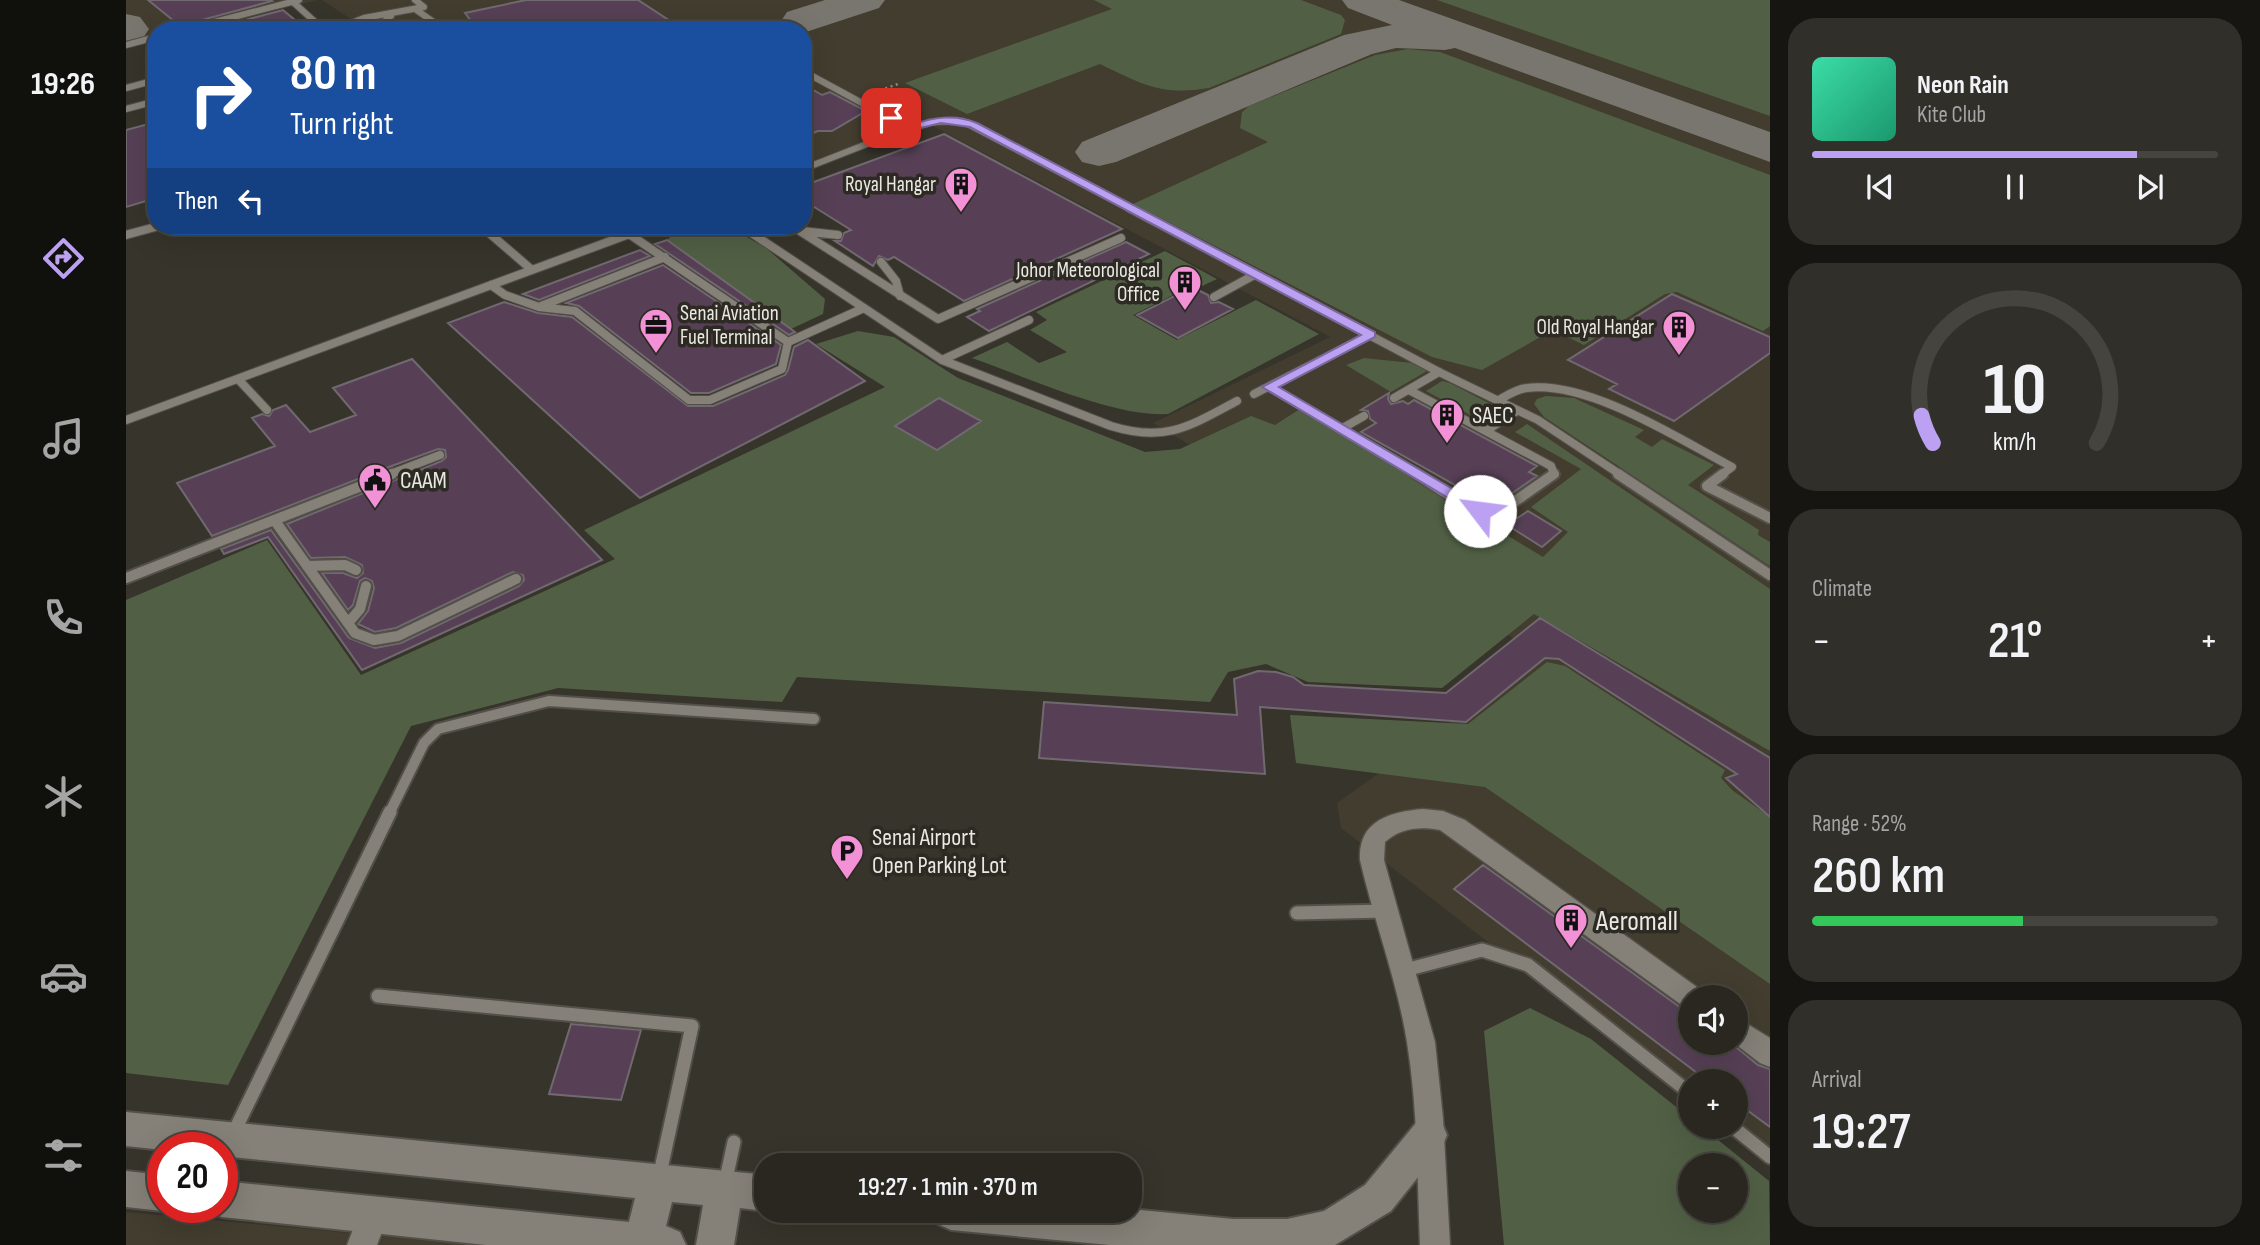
<!DOCTYPE html>
<meta charset="utf-8">
<style>
:root{--surface:#292720;--page:#312f29;--text:#f1f3f6;--muted:#a5a5a5;--line:#45443e;--accent:#bca0f2}
body{margin:0;font-family:"Sofia Sans Condensed",sans-serif;background:var(--page);color:var(--text);height:100vh;display:flex;flex-direction:column;font-size:26px;white-space:nowrap}
*{box-sizing:border-box;margin:0}
p{font-size:23px;color:var(--muted)}
.icon{flex:none;width:38px;height:38px;fill:none;stroke:currentColor;stroke-width:2;stroke-linecap:round;stroke-linejoin:round}
.map{position:relative;flex:1;overflow:hidden}
.drawer{display:flex;flex-direction:column;gap:18px;padding:18px;background:#171512;width:490px}
.drawer>*{flex:none}
.banner{position:absolute;left:21px;top:21px;width:665px;height:214px;border-radius:28px;box-shadow:0 7px 28px #0002,0 0 0 2px var(--line);background:#1a4fa0;color:#fff;overflow:hidden}
.fabs{position:absolute;left:1552px;top:985px;display:grid;gap:14px}
.fabs a{display:grid;place-items:center;width:70px;height:70px;border-radius:50%;background:var(--surface);box-shadow:0 7px 28px #0002,0 0 0 2px var(--line);font-size:35px}
.speed{position:absolute;left:21px;top:1132px;display:flex;gap:14px;font-size:35px;font-weight:700;text-align:center}
.speed>*{display:grid;place-content:center;width:91px;height:91px;border-radius:50%;background:var(--surface);box-shadow:0 7px 28px #0002,0 0 0 2px var(--line);line-height:1}
.speed .limit{border:10px solid #d22;background:#fff;color:#111}
.pin{position:absolute;display:grid;place-items:center;width:60px;height:60px;color:#fff;margin:-30px;border-radius:14px;box-shadow:0 4px 10px #0006}
.me{position:absolute;width:77px;margin:-38px;rotate:300deg;stroke-linejoin:round;filter:drop-shadow(0 0 5px #0008)}
.turn{display:flex;align-items:center;gap:24px;height:147px;padding:0 28px;font-size:32px}
.turn .icon{width:91px;height:91px;stroke-width:2.5}
.turn b{display:block;font-size:49px;line-height:60px}
.then{display:flex;align-items:center;height:66px;padding:0 28px;background:#0003;gap:14px;font-size:26px}
.big{font-size:52px;font-weight:600;line-height:1.1}
.drawer .card{flex:1;display:flex;flex-direction:column;justify-content:center;gap:10px;min-width:0;padding:0 24px;border-radius:28px;background:var(--page)}
.drawer .dial{align-items:center;gap:0}
.dial svg{height:182px;overflow:visible;fill:none;stroke:var(--line);stroke-width:7;stroke-linecap:round;text-anchor:middle}
.dial text{fill:var(--text);stroke:none}
.song{display:flex;align-items:center;gap:21px}
.cover{width:84px;height:84px;border-radius:10px;background:linear-gradient(135deg,hsl(160 70% 55%),hsl(160 70% 35%))}
.played{height:7px;border-radius:4px;background:linear-gradient(90deg,var(--accent) 80%,var(--line) 80%)}
.keys{display:flex;justify-content:space-around;direction:ltr}
.heat{display:flex;justify-content:space-between;align-items:center;font-size:38px;direction:ltr}
.charge{height:10px;border-radius:5px;background:linear-gradient(90deg,#34c759 52%,var(--line) 0)}
.trip{position:absolute;left:628px;top:1153px;width:388px;height:70px;border-radius:28px;background:var(--surface);box-shadow:0 7px 28px #0002,0 0 0 2px var(--line);font-weight:600;line-height:70px;text-align:center}
main{display:flex;flex:1;min-height:0}
.tabs{display:flex;flex-direction:column;width:126px;justify-content:space-around;align-items:center;background:#10100d;color:var(--muted)}
.tabs .icon{width:49px;height:49px}
.tabs .current{color:var(--accent)}
.tabs b{font-size:32px;color:var(--text)}
.map>svg:first-child{display:block}
.built{fill:#423d2e;fill-rule:evenodd}
.green{fill:#516045;fill-rule:evenodd}
.lines{fill:none;stroke-linecap:round;stroke-linejoin:round}
.taxiway{fill:#78766e;fill-rule:evenodd}
.building{fill:#574056;stroke:#716970;stroke-width:2}
.service-far3-casing{stroke:#53504a;stroke-width:8}
.service-far2-casing{stroke:#53504a;stroke-width:10}
.service-far1-casing{stroke:#53504a;stroke-width:14}
.service-casing{stroke:#53504a;stroke-width:17}
.minor-casing{stroke:#53504a;stroke-width:3}
.tertiary-casing{stroke:#53504a;stroke-width:4}
.path{stroke:#918e87;stroke-width:2.5;stroke-dasharray:2 3.5;stroke-linecap:butt}
.service-far3{stroke:#858178;stroke-width:6}
.service-far2{stroke:#858178;stroke-width:8}
.service-far1{stroke:#858178;stroke-width:10}
.service{stroke:#858178;stroke-width:13}
.minor{fill:#858178;fill-rule:evenodd}
.tertiary{fill:#858178;fill-rule:evenodd}
.route{fill:#bca0f2;stroke:#7a689d;stroke-width:2}
.labels{text-anchor:middle;stroke-width:7;stroke-linejoin:round;paint-order:stroke}
.far-poi-label{font-size:21px;fill:#eae8e2;stroke:#2c2a22;text-anchor:end}
.poi-label{font-size:24px;fill:#eae8e2;stroke:#2c2a22;text-anchor:start}
.near-poi-label{font-size:28px;fill:#eae8e2;stroke:#2c2a22;text-anchor:start}
</style>
<main>
<nav class="tabs">
<b>19:26</b>
<svg class="icon current" aria-label="directions" viewBox="0 0 24 24"><path d="M12 3l9 9-9 9-9-9zM9 14v-3h6M13 9l2 2-2 2"/></svg>
<svg class="icon" aria-label="music" viewBox="0 0 24 24"><path d="M9 18V5l10-2v13"/><circle cx="6" cy="18" r="3"/><circle cx="16" cy="16" r="3"/></svg>
<svg class="icon" aria-label="phone" viewBox="0 0 24 24"><path d="M5 4h4l2 5-3 2q2 4 5 5l2-3 5 2v4C11 20 4 13 5 4z"/></svg>
<svg class="icon" aria-label="climate" viewBox="0 0 24 24"><path d="M12 3v18M4 7l16 10M4 17L20 7"/></svg>
<svg class="icon" aria-label="car" viewBox="0 0 24 24"><path d="M5 17H2v-5l4-1 3-4h7l3 4 3 1v5h-3M9 17h6M6 11h13"/><circle cx="7" cy="17" r="2"/><circle cx="17" cy="17" r="2"/></svg>
<svg class="icon" aria-label="filters" viewBox="0 0 24 24"><path d="M4 7h16M4 17h16"/><circle cx="9" cy="7" r="2"/><circle cx="15" cy="17" r="2"/></svg>
</nav>
<div class="map">
<svg width="1644" height="1245" viewBox="0 0 1644 1245">
<rect width="100%" height="100%" fill="#37342b"/>
<!-- built -->
<path class="built" d="M0,0h191l-118,30h-43v11l-30,7z
M196,0h1448v1161l-44,-34h10v-45h-46v17l-349,-271 -4,-25 206,-147 -390,-233 177,-86 -397,-211 -47,18 -13,-6 -70,26v-134h-436zM1564,998h46v45h-46z
M0,1212l182,17 164,16h-346z"/>
<!-- green -->
<path class="green" d="M968,0h207l40,15 4,5 -4,14 -132,54c-49,8 -67,-4 -109,-24l-133,50 -62,-31 207,-74z
M1311,0h333v116z
M1282,49l32,3 330,123v151l-7,5 -86,-39 -12,2 -81,51 -31,-15 -71,40 -50,-13 -299,-153 135,-62 -28,-14 2,-16 7,-6 126,-51z
M578,226l34,6 28,16 59,51 -2,15 -32,15 -124,-89 9,-8z
M1039,251l52,28 -19,9 -7,-2 -58,29 44,25 79,-40 63,34 -151,80c-55,3 -141,-37 -196,-56l35,-16 32,21 28,-11 -37,-22 17,-10 -11,-8z
M732,331l36,6 64,41 187,74 35,-3 71,-33 24,9 25,-16 243,148 25,-25 -37,-25 50,-38 -66,-37 12,-8 243,165v162l-236,-137 -92,74 -134,-6 -42,-18 -38,8 -18,30 -413,-25 -15,25 -224,-14 -147,38 -183,359 -102,-12v-473l141,-60 94,135 254,-116 -31,-29 301,-143 -69,-43z
M1238,358l48,5 15,8 -36,21 -45,-27z
M1316,381l8,2 54,28 -19,12 -59,-32z
M1420,396l28,2 70,32 -9,7 17,10 10,-8 52,26 -26,20 71,45 -1,5 12,7v24l-226,-149 -10,-13 3,-5z
M1421,662l18,4 160,104 -4,8 11,12 38,27v167l-285,-197 -189,-24 -6,-48 178,9z
M1404,1008l61,31 99,79v9h12l67,54 1,64h-266l-20,-214zM1564,1166h46v45h-46z"/>
<g class="lines">
<!-- taxiway -->
<path class="taxiway" d="M699,0h60l-6,8 -76,25v-3h-16l-6,-9 6,-9z
M1216,0h57l371,132v30l-315,-114 -10,2 -49,-2 -24,6 -256,108 -17,4 -17,-4 -7,-10 7,-10 262,-107 48,-10 -44,-17z
M0,14l14,3 9,12 -6,9 -17,3z"/>
</g>
<!-- building -->
<path class="building" d="M22,0h122l2,1 -92,25z
M400,0h112l46,30h-206l-13,-17z
M157,10l12,10 -38,10h-50z
M677,84l19,11 8,-3 36,19 -34,20h-14l-15,6z
M30,122v76l-30,9v-77z
M818,134l178,95 -158,72 -70,-44 -6,3 -9,-4 -6,10 -38,-25h6l3,-8 7,-3 -48,-30v-14z
M541,240l124,89 4,3 -6,3 -134,-91z
M1000,242l23,12 -160,77 -22,-14 13,-6 -3,-2z
M514,250l10,6 -111,44 -16,-6z
M537,265l118,80 -5,19 -67,29h-18l-112,-87 -13,-3z
M1066,287l16,8 3,8 8,-1 14,7 -55,29 -41,-23z
M1546,294l98,43v16l-96,68 -65,-32 8,-5 -49,-24z
M378,302l34,11 34,4 116,89h25l72,-31 3,-5 6,-23 14,-7 57,41 -225,117 -192,-175z
M286,359l190,201 -240,110 -94,-133 -44,17 -3,-5 50,-19 78,108 26,10 26,-5 118,-57 5,-6 -1,-5 -10,-3 -117,56 -21,4 -17,-8 10,-13 6,-23 -2,-7 -7,-3 -5,3 -7,24 -5,5 -26,-37h21l14,5 6,-5 -1,-8 -17,-8 -34,1 -24,-34 155,-63 4,-4 -1,-7 -7,-1 -49,18 -177,69 -35,-53 98,-37 -23,-28 10,-4 7,2 4,-6 13,-5 24,27 46,-17 -23,-27z
M1263,393l-1,6 3,5 12,-3 5,3 6,-4 123,66 -8,6 8,4 -39,27h-11l-126,-71 15,-9 -6,-4 -2,-8 -7,-1z
M813,398l42,23 -44,29 -42,-24z
M1402,511l33,20 -19,16 -35,-22z
M1414,618l230,140v59l-44,-39 11,-4 -178,-115 -14,-1 -79,64 -206,-15 5,67 -226,-16 5,-56 193,13 -3,-36 24,-8 18,1 17,5 11,8 142,8z
M1357,865l198,143 9,4v31h41l27,22 12,4v58l-34,-25v-20h-27l-255,-193z
M445,1024l70,6 -20,70 -72,-6z"/>
<g class="lines">
<defs>
<path id="service-far3" d="M167,2l31,28
M289,9l30,21
M58,30l115,-30
M208,30l30,-12 60,-11 -9,-7
M232,30l23,-6 10,-8
M0,45l30,-8
M677,71l105,57
M0,88l30,-8
M0,109l30,-8
M763,136l41,-14 32,-1 170,89
M677,169l74,-29"/>
<path id="service-far2" d="M1003,208l310,164 99,48 83,55
M355,226l51,44
M615,226l201,134 169,66c55,17 79,0 126,-25
M666,226l146,93 183,-81
M676,231l36,4
M0,235l33,-9
M755,262l15,19 4,15
M365,285l14,10 34,12 36,4 114,89h21l72,-31 6,-27 -159,-108
M1088,297l42,-23
M415,306l124,-49
M662,342l76,-34
M816,360l87,-40
M112,379l29,31
M1143,387l150,88
M1283,390l142,76 3,8 -2,1
M1128,394l116,-59
M1268,398l45,-26
M1371,401c9,-5 19,-12 30,-13 61,-8 152,51 205,79l-11,8
M0,420l525,-194
M1215,429l23,-13
M1360,431l31,-20
M262,475l52,-20"/>
<path id="service-far1" d="M1290,474c21,12 62,45 85,37l53,-37
M1492,474l152,101
M1597,474l-16,12 63,32
M149,521l80,112 19,7 24,-4 118,-57
M181,566l38,-1 11,5
M0,578l266,-104
M222,623l12,-14 6,-23
M263,814l35,-71 14,-14 111,-28 265,18"/>
<path id="service" d="M1171,913l89,-2
M1279,970l77,-20 46,15 162,128
M252,996l314,30 -33,152
M1607,1127l37,30
M106,1136l158,-324
M599,1184l9,-42"/>
<path id="minor" d="M1297,809l20,2 22,9 236,170 4,8h-15v11l-7,-3 -243,-176c-20,-4 -40,-2 -55,12l-1,18 51,182 8,76 7,127h-30c-3,-68 -2,-136 -13,-203 -10,-62 -33,-121 -47,-182 -2,-39 29,-48 63,-51z
M1610,1017l34,21v29l-10,-4 -26,-20h2z
M248,1199l11,4 4,11 -12,31h-30l16,-42z"/>
<path id="tertiary" d="M0,1112l640,63v36l-26,-3 -6,37h-38l7,-40 -31,-3 -6,24 14,6 6,13h-200l-264,-28 -13,-5 -2,-4h15v-27l407,41 6,-24 -413,-42v-8l-59,2 -37,-4z
M1303,1118l13,5 5,12 -5,12 -51,64 -56,34h-225l-159,-15 -13,-6 -6,-13 198,-2 103,10h54l37,-8 41,-26 51,-62z
M0,1171l37,4v33h9l-9,3 -37,-4z"/>
</defs>
<!-- service-far3 casing -->
<use href="#service-far3" class="service-far3-casing"/>
<!-- service-far2 casing -->
<use href="#service-far2" class="service-far2-casing"/>
<!-- service-far1 casing -->
<use href="#service-far1" class="service-far1-casing"/>
<!-- service casing -->
<use href="#service" class="service-casing"/>
<!-- minor casing -->
<use href="#minor" class="minor-casing"/>
<!-- tertiary casing -->
<use href="#tertiary" class="tertiary-casing"/>
<!-- path -->
<path class="path" d="M749,92l23,-8"/>
<!-- service-far3 -->
<use href="#service-far3" class="service-far3"/>
<!-- service-far2 -->
<use href="#service-far2" class="service-far2"/>
<!-- service-far1 -->
<use href="#service-far1" class="service-far1"/>
<!-- service -->
<use href="#service" class="service"/>
<!-- minor -->
<use href="#minor" class="minor"/>
<!-- tertiary -->
<use href="#tertiary" class="tertiary"/>
</g>
<!-- route -->
<path class="route" d="M765,115l19,10c23,-7 44,-12 67,-2l398,209v5l-96,50 206,121 2,3 -2,3h-10l-213,-127 99,-52 -391,-208 -29,-4 -33,8 -21,-10 -1,-3z"/>
<!-- icons -->
<defs>
<symbol id="building-pin" viewBox="-11 -11 22 30"><path d="M0 17L-7.5 6A9.5 9.5 0 1 1 7.5 6Z" fill="#f391d6" stroke="#2c2a22"/><path d="M-4-6H4V6H1V3H-1V6H-4ZM-2.5-4.3h1.7v1.8h-1.7ZM.8-4.3h1.7v1.8H.8ZM-2.5-1h1.7V.8h-1.7ZM.8-1h1.7V.8H.8Z" fill="#111"/></symbol>
<symbol id="office-pin" viewBox="-11 -11 22 30"><path d="M0 17L-7.5 6A9.5 9.5 0 1 1 7.5 6Z" fill="#f391d6" stroke="#2c2a22"/><path d="M-6-3h4V-5.5h4V-3h4V5H-6ZM-1-4.5V-3h2v-1.5ZM-6 0V1H6V0Z" fill="#111"/></symbol>
<symbol id="civic-pin" viewBox="-11 -11 22 30"><path d="M0 17L-7.5 6A9.5 9.5 0 1 1 7.5 6Z" fill="#f391d6" stroke="#2c2a22"/><path d="M-.6-6.5H3V-4.5H.6V-3L4-1V1h2V6H-6V1h2V-1L-.6-3ZM-1.2 2.5V6h2.4V2.5Z" fill="#111"/></symbol>
<symbol id="parking-pin" viewBox="-11 -11 22 30"><path d="M0 17L-7.5 6A9.5 9.5 0 1 1 7.5 6Z" fill="#f391d6" stroke="#2c2a22"/><path d="M-3.5-5.5H1a3.5 3.5 0 0 1 0 7H-1V5.5H-3.5ZM-1-3.4V-.6H.8a1.4 1.4 0 0 0 0-2.8Z" fill="#111"/></symbol>
</defs>
<g fill-rule="evenodd">
<use href="#building-pin" x="816" y="165" width="38" height="52"/>
<use href="#building-pin" x="1040" y="263" width="38" height="52"/>
<use href="#office-pin" x="511" y="306" width="38" height="52"/>
<use href="#building-pin" x="1534" y="308" width="38" height="52"/>
<use href="#building-pin" x="1302" y="396" width="38" height="52"/>
<use href="#civic-pin" x="230" y="461" width="38" height="52"/>
<use href="#parking-pin" x="702" y="832" width="38" height="52"/>
<use href="#building-pin" x="1426" y="901" width="38" height="52"/>
</g>
<g class="labels">
<!-- far-poi labels -->
<g class="far-poi-label">
<text x="810" y="191">Royal Hangar</text>
<text x="1034" y="277">Johor Meteorological<tspan x="1034" dy="24">Office</tspan></text>
<text x="554" y="320" text-anchor="start">Senai Aviation<tspan x="554" dy="24">Fuel Terminal</tspan></text>
<text x="1528" y="334">Old Royal Hangar</text>
</g>
<!-- poi labels -->
<g class="poi-label">
<text x="1346" y="423">SAEC</text>
<text x="274" y="488">CAAM</text>
<text x="746" y="845">Senai Airport<tspan x="746" dy="28">Open Parking Lot</tspan></text>
</g>
<!-- near-poi labels -->
<g class="near-poi-label">
<text x="1470" y="930">Aeromall</text>
</g>
</g>
</svg>
<div class="fabs">
<a><svg class="icon" aria-label="sound" viewBox="0 0 24 24"><path d="M4 9h4l5-4v14l-5-4H4zM17 9q2 3 0 6"/></svg></a>
<a>+</a>
<a>−</a>
</div>
<div class="speed"><div class="limit">20</div></div>
<div class="pin" style="left:765px;top:118px;background:#d93025"><svg class="icon" aria-label="arrive" viewBox="0 0 24 24"><path d="M6 21V4h12l-3 4 3 4H6"/></svg></div>
<svg class="me" style="left:1354px;top:511px" viewBox="-20 -20 40 40"><circle r="19" fill="#fff"/><path d="M0-13L10 11 0 6-10 11z" fill="#bca0f2"/></svg>
<div class="trip">19:27 · 1 min · 370 m</div>
<div class="banner">
<div class="turn"><svg class="icon" aria-label="right" viewBox="0 0 24 24"><path d="M7 20v-9h11M14 6l5 5-5 5"/></svg><div><b>80 m</b>Turn right</div></div>
<div class="then">Then<svg class="icon" aria-label="left" viewBox="0 0 24 24"><path d="M17 20v-9H6M10 6l-5 5 5 5"/></svg></div>
</div>
</div>
<section class="drawer">
<div class="card">
<div class="song"><i class="cover"></i><div><b>Neon Rain</b><p>Kite Club</p></div></div>
<div class="played"></div>
<div class="keys"><svg class="icon" aria-label="previous" viewBox="0 0 24 24"><path d="M18 5L8 12l10 7zM5 5v14"/></svg><svg class="icon" aria-label="pause" viewBox="0 0 24 24"><path d="M8 5v14M16 5v14"/></svg><svg class="icon" aria-label="next" viewBox="0 0 24 24"><path d="M6 5l10 7-10 7zM19 5v14"/></svg></div>
</div>
<div class="card dial"><svg viewBox="0 0 100 80">
<path d="M14 69A42 42 0 1 1 86 69"/>
<path d="M14 69A42 42 0 0 1 9 57" stroke="#bca0f2"/>
<text x="50" y="56" font-size="32" font-weight="700">10</text>
<text x="50" y="72" font-size="11">km/h</text>
</svg></div>
<div class="card"><p>Climate</p>
<div class="heat"><a>−</a><b class="big">21°</b><a>+</a></div>
</div>
<div class="card"><p>Range · 52%</p><b class="big">260 km</b><div class="charge"></div></div>
<div class="card"><p>Arrival</p><b class="big">19:27</b></div>
</section>
</main>
